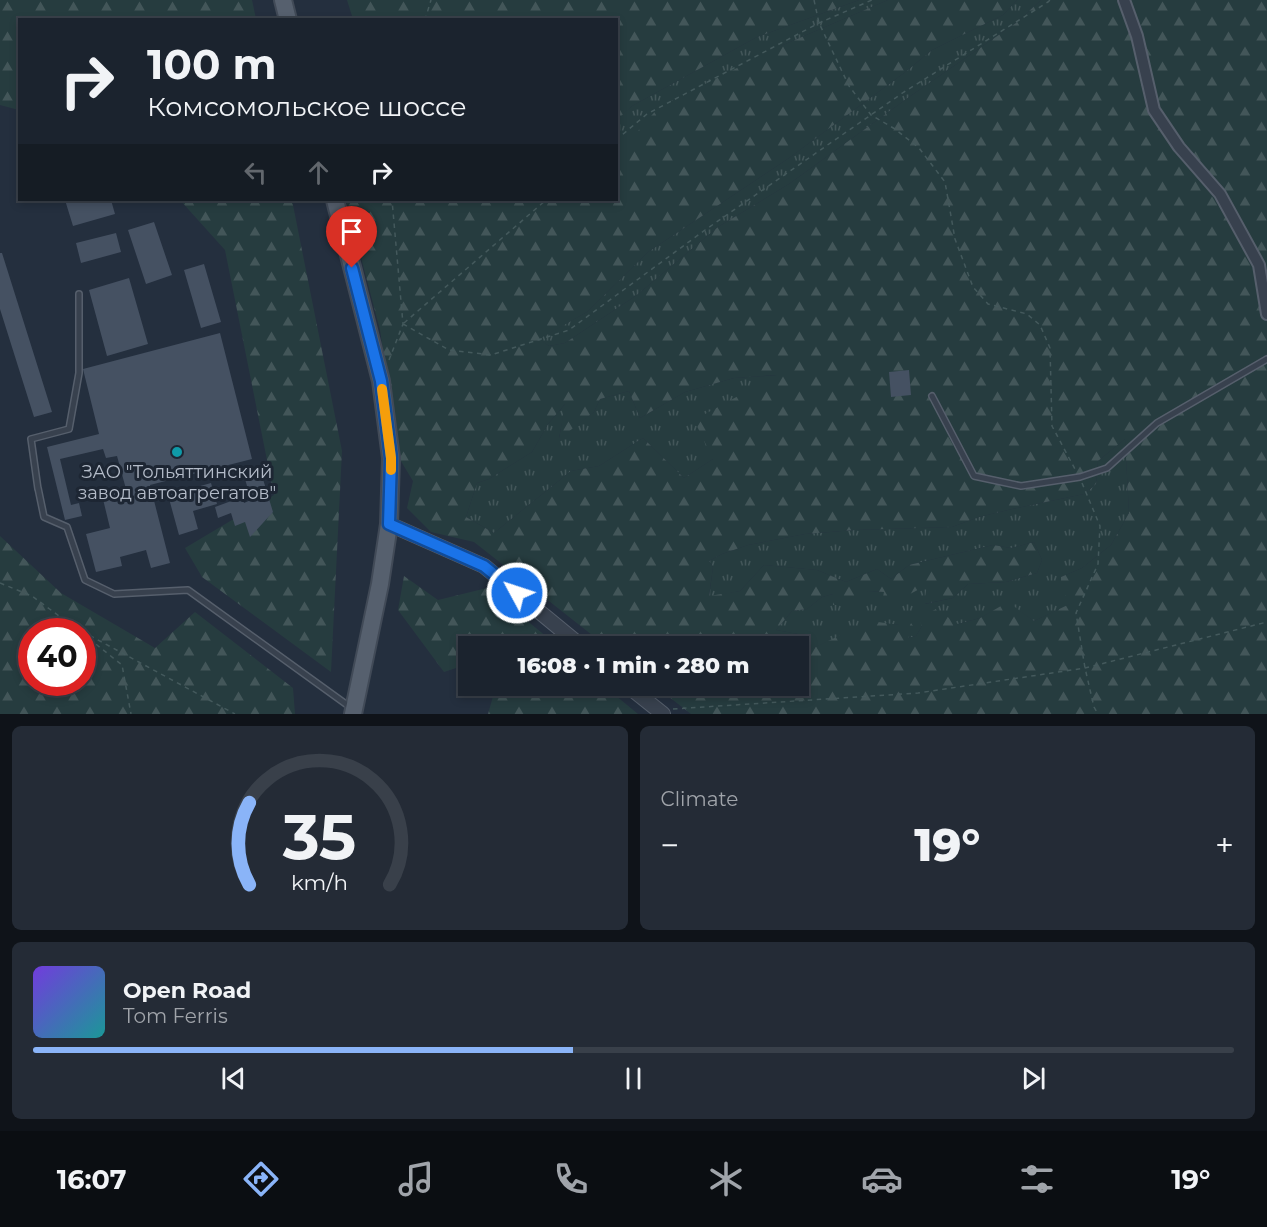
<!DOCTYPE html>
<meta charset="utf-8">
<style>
:root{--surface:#1b232e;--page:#242b36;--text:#f1f3f6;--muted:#a0a4aa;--line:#39404a;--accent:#8ab4f8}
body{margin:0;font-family:Montserrat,sans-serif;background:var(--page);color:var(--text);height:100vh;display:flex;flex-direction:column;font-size:22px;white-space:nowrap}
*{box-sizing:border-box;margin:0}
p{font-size:20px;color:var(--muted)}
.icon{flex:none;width:33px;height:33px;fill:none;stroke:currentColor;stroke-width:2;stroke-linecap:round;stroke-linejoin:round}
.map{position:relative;height:714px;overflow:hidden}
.details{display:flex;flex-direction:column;gap:12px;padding:12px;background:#0f1319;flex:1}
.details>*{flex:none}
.banner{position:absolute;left:18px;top:18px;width:600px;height:183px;border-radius:0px;box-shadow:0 3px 9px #0003,0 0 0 2px var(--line);background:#1b232e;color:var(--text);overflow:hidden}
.speed{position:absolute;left:18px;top:618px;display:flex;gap:12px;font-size:30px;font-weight:700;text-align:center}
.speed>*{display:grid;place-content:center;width:78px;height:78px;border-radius:50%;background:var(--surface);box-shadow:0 3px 9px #0003,0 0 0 2px var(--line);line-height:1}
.speed .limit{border:9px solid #d22;background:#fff;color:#111}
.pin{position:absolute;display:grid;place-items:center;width:51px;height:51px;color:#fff;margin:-62px -26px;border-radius:50% 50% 50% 0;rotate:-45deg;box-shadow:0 0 6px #0007}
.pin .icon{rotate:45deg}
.me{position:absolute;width:66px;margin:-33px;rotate:310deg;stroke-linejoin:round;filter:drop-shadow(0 0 4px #0008)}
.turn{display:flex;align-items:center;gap:21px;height:126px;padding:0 30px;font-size:27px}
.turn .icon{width:78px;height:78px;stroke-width:2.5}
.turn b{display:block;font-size:42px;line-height:51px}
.lanes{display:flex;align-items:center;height:57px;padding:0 30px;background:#0003;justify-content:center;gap:30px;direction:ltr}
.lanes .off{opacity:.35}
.big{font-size:45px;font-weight:800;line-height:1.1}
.details .tile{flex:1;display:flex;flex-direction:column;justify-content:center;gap:9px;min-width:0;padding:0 21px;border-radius:9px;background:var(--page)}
.details .dial{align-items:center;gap:0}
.dial svg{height:156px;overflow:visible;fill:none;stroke:var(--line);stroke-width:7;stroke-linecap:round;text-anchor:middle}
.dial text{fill:var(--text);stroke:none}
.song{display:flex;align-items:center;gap:18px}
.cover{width:72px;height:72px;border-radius:9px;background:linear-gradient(135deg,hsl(260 70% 55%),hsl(180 70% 35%))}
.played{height:6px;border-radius:3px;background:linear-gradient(90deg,var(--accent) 45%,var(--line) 45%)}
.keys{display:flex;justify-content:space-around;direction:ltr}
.heat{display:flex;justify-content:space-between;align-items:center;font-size:33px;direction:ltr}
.details .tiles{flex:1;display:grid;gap:12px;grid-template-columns:1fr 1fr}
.tile:last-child{grid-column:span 2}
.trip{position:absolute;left:458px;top:636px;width:351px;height:60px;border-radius:0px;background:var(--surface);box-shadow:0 3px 9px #0003,0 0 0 2px var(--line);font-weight:800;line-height:60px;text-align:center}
.menu{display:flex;height:96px;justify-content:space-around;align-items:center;background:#0b0e12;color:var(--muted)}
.menu .icon{width:42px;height:42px}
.menu .on{color:var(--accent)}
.menu b{font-size:27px;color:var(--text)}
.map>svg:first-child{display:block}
.grass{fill:url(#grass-tufts)}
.forest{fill:url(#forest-firs);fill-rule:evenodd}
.building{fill:#455162}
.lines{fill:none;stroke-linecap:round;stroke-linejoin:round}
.service-casing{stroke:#565f6c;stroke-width:8}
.minor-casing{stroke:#565f6c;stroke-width:14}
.tertiary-casing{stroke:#565f6c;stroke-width:16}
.primary-casing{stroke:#414a57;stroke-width:20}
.path{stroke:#44595c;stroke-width:1.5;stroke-dasharray:4.5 4.5;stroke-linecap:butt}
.service{stroke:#38414e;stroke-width:5}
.minor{stroke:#38414e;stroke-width:10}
.tertiary{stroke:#38414e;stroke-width:14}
.primary{stroke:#56606e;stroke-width:16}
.route-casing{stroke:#114b97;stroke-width:15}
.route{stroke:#1a73e8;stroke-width:10}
.slow{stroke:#f59e0b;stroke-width:10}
.culture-dot{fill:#0f9aa8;stroke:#1d2633;stroke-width:2}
.labels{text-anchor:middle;stroke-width:6;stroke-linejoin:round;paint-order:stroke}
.poi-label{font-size:18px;fill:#b4bcc9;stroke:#1d2633}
</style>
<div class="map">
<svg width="1267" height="714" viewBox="0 0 1267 714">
<defs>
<pattern id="grass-tufts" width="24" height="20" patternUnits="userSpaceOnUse" patternTransform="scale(1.5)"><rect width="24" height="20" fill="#263c3f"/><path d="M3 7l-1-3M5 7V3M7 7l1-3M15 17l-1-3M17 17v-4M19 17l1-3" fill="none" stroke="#435659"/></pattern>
<pattern id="forest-firs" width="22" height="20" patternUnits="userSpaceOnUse" patternTransform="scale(1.5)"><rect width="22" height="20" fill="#263c3f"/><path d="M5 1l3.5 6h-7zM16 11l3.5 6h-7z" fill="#435659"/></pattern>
</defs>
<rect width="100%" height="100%" fill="#242f3e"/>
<!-- grass -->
<path class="grass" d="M859,0h29l-105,45 -166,108 -1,-33 16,-14 125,-69z
M1017,0h24l-25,23 -104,72 -123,89 -71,43 -81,68 -72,48 -16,3 -11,-7 49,-27 61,-60 141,-94 115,-85 28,-23 71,-35z
M779,375l-66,84 -29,19 -41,-40 -44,28 -28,5 -77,62 -28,-16 11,-34 12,-4 43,-27 16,-28 18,-21 -7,35 35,-26 6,-13 29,-8 11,27 45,-26 49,-14z
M1125,439l4,74 -18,32 -29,23 -21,9 14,25 -41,19 -26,-18 -28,15 -22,6 -36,2 -6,10 -8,2 -9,-13 -28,-3 -71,32 -2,-20 -22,-4 16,-19 15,-2 15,-12 11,-3v11l35,-14 17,1 43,-8 -3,20 28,-6 15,-14 38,-2 31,-9 5,-13 -8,-18 -23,6 -18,-3 -84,20 -18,14 -14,-10 -31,13 -29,-12 -53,-5 -24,26 -31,6 4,-30 -4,-6 13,-7 26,-9 57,-11 50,-4 97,-3 27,-10 33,-8 72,-15 12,-10 2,-23z"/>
<!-- forest -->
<path class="forest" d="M0,0h252l4,19 -236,1 -1,90 -19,-5z
M347,0h512l-102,37 -125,69 -15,14 -1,-100 -263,-1z
M888,0h129l-14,15 -71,35 -28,23 -115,85 -141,94 -61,60 -48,27 10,7 16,-3 72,-48 81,-68 71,-43 123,-89 104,-72 25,-23h226v714h-576l-36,-28h143v-40h-192l-132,-104 -43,-10 -24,-24 6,-27 -14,-23 -19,-128 -34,-130h270l1,-47 6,-5 36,-41 124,-62zM777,375l-83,45 19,39 -29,19 -41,-40 -44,28 -28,5 -77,62 -28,-16 11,-34 12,-4 43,-27 16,-28 17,-20 -6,35 35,-27 6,-13 29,-8 11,27 45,-26 49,-14zM1125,439l4,74 -18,32 -29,23 -21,9v15l13,10 -40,19 -26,-19 -28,16 -22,6 -22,-15 -18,10 4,7 -6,10 -8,2 5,-12 -2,-3 -7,-3 -5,5 -28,-4 -71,33 -2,-20 -22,-4 16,-19 15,-2 15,-12 11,-3v11h23l12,-14 16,1 -2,10h13l32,-17 -3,19 29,-6 15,-14 38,-2 31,-9 5,-13 -8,-18 -23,6 -18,-3 -84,20 -18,14 -14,-10 -31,13 -29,-12 -53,-5 -24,26 -31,5 4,-29 -4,-6 13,-7 26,-9 57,-11 50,-4 97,-3 27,-10 33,-8 72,-15 12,-10 2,-23z
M180,200h112l50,251 -11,221 -129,-95 -17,-29 89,-53 -49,-245z
M0,536l61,57 94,55 40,-36 98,76 2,26h-295zM32,632h50v50h-50z
M404,576l34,24 49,-12 71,58h-90v18l-24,8 -46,-62z
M496,686h108l34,28h-150z"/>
<!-- building -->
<path class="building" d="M65,200h46l4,14 -42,12z
M154,222l18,53 -26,9 -18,-54z
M116,233l5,19 -40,11 -5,-20z
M0,253h2l50,159 -18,5 -34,-108z
M204,264l17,58 -20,6 -17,-58z
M129,278l19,66 -41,12 -18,-66z
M220,333l32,126 -102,26 20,78 -19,5 -5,-18 -26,7 2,9 -26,6 -10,-38 24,-6 -8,-33 24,-6 -9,-33 -11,2 -3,-9 -43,10 11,46 8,-2 3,13 -17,4 -18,-73 52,-13 -16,-65z
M909,370l2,25 -20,2 -2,-25z
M259,466l14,46 -23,25 -5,-15 -10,4 -4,-13 -13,5 -3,-11 27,-10 2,6 7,-3 -8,-28z
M211,483l6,21 -24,7 5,18 -19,6 -11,-40z"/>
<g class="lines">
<defs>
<path id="service" d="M932,396l42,80 47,10 59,-9 27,-9 50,-45 110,-64
M38,488l6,29 23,10 18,53 29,14 74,-4 162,117
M38,489l-7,-50 38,-10 10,-56v-79"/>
<path id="minor" d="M1124,0l13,36 17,74 25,37 41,47 39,71 8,49"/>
<path id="tertiary" d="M389,524l95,42 97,80
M628,686l35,28"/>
<path id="primary" d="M283,0l5,20
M335,200l46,181 10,77 -2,66 -9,60 -27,130"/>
</defs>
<!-- service casing -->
<use href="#service" class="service-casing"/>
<!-- minor casing -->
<use href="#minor" class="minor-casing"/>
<!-- tertiary casing -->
<use href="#tertiary" class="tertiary-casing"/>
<!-- primary casing -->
<use href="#primary" class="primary-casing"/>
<!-- path -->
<path class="path" d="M814,0l5,23 30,63 22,29 24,14 24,19 26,34 10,57 18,48 15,17 39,10 13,11 10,23 2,78 24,45
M425,20l6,-20
M616,140l31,-26 172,-91 53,-23
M404,323l142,-123
M403,324l46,26 42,5 78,-25 136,-100 199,-138 144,-90 2,-2
M389,360l14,-36 -11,-124
M1082,483l18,43 -2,38 -22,49 9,55 9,39 4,7
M0,583l32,13 42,31
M74,627l161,87
M82,633l40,32 9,49
M673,709l245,-16 167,-25 182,-46"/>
<!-- service -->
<use href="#service" class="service"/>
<!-- minor -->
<use href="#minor" class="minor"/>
<!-- tertiary -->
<use href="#tertiary" class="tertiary"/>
<!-- primary -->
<use href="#primary" class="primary"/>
</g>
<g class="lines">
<defs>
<path id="route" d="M352,268l29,113 10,77 -2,66 95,42 33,27"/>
</defs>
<!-- route casing -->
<use href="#route" class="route-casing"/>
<!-- route -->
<use href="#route" class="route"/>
<!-- slow -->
<path class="slow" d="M382,389l9,69v12"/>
</g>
<!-- markers -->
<circle class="culture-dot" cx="177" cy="452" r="6"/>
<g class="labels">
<!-- poi labels -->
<g class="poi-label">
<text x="177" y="478">ЗАО "Тольяттинский<tspan x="177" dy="21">завод автоагрегатов"</tspan></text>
</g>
</g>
</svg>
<div class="speed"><div class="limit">40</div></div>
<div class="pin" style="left:352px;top:268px;background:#d93025"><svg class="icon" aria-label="arrive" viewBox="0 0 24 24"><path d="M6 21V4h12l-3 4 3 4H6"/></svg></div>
<svg class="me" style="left:517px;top:593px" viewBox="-20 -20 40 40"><circle r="17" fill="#1a73e8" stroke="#fff" stroke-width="3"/><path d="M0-11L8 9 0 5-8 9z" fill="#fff"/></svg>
<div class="trip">16:08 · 1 min · 280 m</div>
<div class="banner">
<div class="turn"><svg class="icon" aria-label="right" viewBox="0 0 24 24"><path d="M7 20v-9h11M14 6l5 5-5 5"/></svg><div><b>100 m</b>Комсомольское шоссе</div></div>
<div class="lanes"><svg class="icon off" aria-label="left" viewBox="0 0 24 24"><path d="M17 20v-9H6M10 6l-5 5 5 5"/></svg><svg class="icon off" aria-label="ahead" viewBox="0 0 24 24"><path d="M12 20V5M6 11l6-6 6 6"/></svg><svg class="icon" aria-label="right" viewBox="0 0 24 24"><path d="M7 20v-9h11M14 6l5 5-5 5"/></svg></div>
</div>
</div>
<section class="details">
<div class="tiles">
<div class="tile dial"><svg viewBox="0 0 100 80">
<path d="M14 69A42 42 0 1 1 86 69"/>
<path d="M14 69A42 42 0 0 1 14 27" stroke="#8ab4f8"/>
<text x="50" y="56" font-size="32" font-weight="700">35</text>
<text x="50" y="72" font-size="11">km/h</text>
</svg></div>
<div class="tile"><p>Climate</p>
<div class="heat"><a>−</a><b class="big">19°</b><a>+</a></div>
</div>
<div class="tile">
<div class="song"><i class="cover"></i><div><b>Open Road</b><p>Tom Ferris</p></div></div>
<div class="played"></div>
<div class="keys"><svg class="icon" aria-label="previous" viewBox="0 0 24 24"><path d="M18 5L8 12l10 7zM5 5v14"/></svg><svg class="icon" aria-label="pause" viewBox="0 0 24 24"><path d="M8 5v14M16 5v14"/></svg><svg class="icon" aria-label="next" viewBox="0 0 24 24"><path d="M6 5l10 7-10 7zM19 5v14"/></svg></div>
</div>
</div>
</section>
<nav class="menu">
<b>16:07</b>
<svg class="icon on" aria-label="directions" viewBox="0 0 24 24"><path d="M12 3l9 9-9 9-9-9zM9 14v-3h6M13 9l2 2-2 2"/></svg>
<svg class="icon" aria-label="music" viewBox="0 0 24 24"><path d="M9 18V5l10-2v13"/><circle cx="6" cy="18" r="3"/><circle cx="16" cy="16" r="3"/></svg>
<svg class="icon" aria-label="phone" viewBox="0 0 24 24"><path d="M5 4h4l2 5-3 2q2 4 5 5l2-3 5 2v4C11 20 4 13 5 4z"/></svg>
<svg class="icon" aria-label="climate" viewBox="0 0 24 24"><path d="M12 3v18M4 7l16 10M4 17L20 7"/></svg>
<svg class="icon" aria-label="car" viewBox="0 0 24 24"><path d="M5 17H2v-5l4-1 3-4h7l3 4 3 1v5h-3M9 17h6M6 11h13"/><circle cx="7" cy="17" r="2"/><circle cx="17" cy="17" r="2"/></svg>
<svg class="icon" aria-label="filters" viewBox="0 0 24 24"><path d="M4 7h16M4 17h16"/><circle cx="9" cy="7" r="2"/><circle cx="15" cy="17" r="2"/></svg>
<b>19°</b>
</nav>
